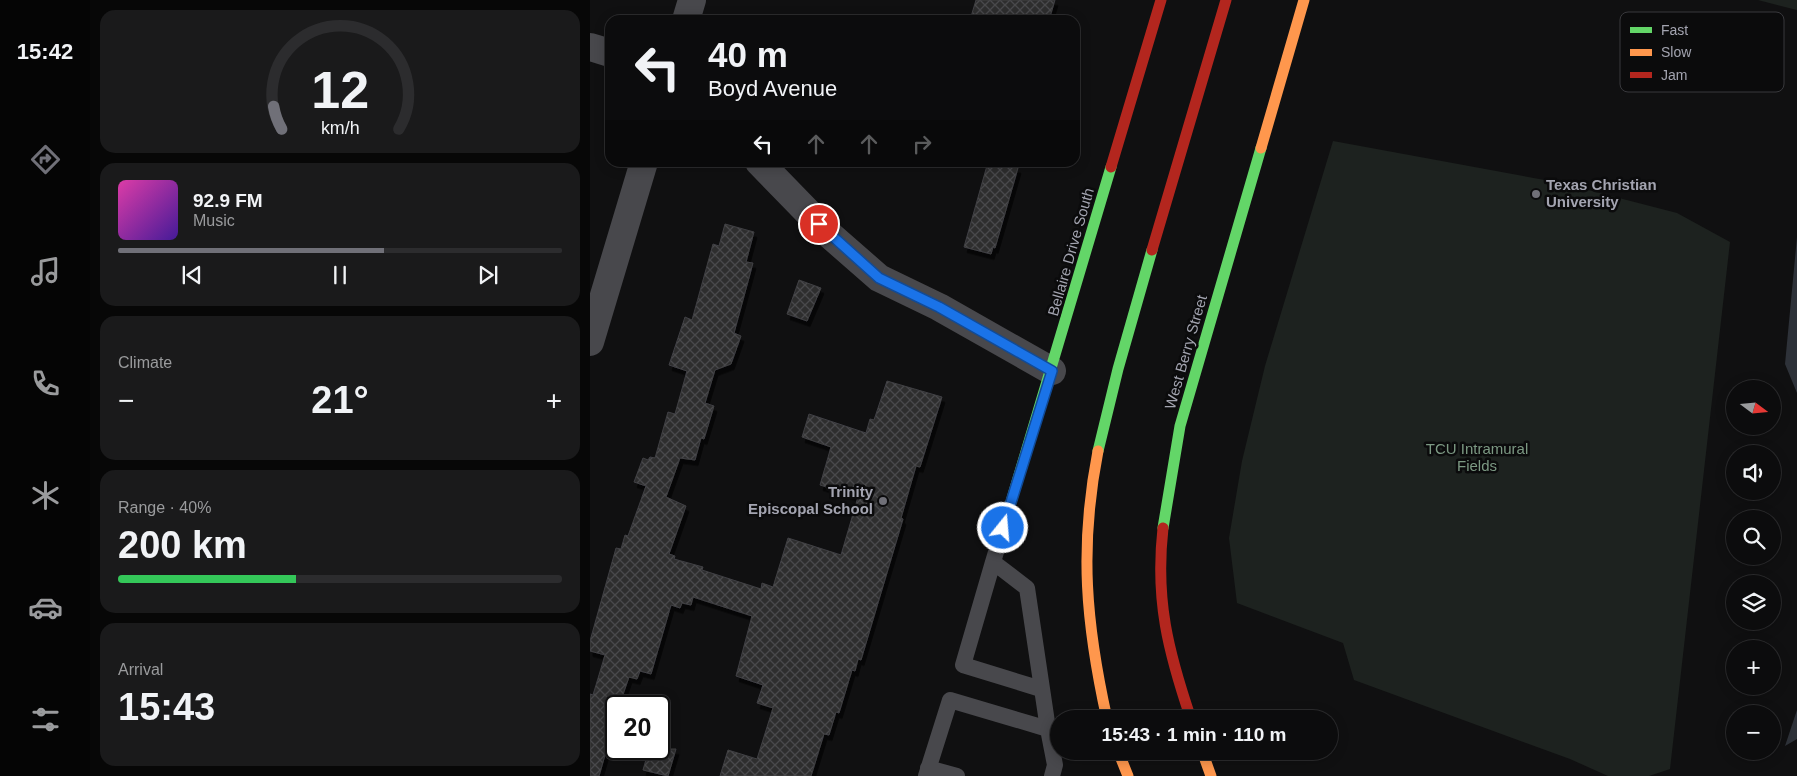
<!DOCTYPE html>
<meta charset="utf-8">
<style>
:root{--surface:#0c0c0d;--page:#1a1a1b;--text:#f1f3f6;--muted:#9a9b9d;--line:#2c2c2e;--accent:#707078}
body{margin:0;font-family:Helvetica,sans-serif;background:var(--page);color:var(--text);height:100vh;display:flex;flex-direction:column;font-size:19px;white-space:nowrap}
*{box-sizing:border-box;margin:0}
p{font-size:16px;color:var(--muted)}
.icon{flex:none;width:28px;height:28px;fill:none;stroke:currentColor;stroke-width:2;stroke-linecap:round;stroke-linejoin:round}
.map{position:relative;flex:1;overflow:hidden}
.panel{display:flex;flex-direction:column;gap:10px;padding:10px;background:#070707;width:500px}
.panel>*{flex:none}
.top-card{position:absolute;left:15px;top:15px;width:475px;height:152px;border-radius:15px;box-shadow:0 2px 12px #0003,0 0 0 1px var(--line);background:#0c0c0d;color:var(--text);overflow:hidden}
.needle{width:32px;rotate:106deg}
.tools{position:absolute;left:1136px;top:380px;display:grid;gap:10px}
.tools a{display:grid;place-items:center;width:55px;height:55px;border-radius:50%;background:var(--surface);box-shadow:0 2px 12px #0003,0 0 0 1px var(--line);font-size:25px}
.speed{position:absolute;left:15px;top:695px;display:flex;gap:10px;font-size:25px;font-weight:700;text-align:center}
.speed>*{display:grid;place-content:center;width:65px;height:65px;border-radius:50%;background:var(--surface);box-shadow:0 2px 12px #0003,0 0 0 1px var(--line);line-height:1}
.speed .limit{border:2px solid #111;border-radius:8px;background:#fff;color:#111}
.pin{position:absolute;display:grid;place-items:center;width:42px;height:42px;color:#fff;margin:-21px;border:2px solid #fff;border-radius:50%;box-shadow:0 1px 5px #0007}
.me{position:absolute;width:55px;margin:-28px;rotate:17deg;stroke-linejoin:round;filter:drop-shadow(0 0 4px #0008)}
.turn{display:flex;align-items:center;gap:18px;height:105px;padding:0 20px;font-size:22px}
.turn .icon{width:65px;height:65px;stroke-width:2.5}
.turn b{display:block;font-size:35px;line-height:42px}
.lanes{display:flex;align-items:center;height:48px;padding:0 20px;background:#0003;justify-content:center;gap:25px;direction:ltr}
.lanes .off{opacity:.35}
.big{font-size:38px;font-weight:800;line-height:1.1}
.panel .card{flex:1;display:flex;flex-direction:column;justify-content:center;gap:8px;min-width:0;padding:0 18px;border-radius:15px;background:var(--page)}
.panel .dial{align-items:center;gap:0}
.dial svg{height:130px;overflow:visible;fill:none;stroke:var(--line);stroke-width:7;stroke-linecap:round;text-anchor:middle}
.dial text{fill:var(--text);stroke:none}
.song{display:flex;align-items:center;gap:15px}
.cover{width:60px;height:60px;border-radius:8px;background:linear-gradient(135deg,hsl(320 70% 55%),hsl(260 70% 35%))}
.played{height:5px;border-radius:2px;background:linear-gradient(90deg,var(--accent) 60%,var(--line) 60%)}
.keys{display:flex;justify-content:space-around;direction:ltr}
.heat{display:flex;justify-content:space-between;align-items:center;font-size:28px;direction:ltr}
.charge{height:8px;border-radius:4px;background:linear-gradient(90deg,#34c759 40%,var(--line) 0)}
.trip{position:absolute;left:460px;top:710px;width:288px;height:50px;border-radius:25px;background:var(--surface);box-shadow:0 2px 12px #0003,0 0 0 1px var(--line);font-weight:800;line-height:50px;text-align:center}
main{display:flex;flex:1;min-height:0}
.tab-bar{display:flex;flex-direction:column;width:90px;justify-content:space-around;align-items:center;background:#050505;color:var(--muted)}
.tab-bar .icon{width:35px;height:35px}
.tab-bar .selected{color:var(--accent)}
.tab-bar b{font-size:22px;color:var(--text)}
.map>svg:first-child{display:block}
.park{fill:#1d221f}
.water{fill:#2e3239}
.building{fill:url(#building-cross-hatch);stroke:#404044;filter:url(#shadow)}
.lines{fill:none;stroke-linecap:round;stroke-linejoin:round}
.lane{stroke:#48484c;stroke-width:16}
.street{stroke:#48484c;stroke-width:28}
.fast{stroke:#63d668;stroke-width:11}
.slow{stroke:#ff974d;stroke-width:11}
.jam{stroke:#b3261e;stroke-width:11}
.route-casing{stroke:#114b97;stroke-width:12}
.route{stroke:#1a73e8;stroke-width:9}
.poi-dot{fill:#707078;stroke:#0b0b0c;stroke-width:2}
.labels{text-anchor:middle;stroke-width:5;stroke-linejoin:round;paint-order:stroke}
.poi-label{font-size:15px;font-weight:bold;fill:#a3a4b0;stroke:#0b0b0c;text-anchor:start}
.street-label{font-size:15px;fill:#a3a4b0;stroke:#0b0b0c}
.park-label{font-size:15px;fill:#7c9983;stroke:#0b0b0c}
.key{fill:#0b0b0c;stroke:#39393d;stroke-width:1}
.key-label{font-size:14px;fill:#a3a4b0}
</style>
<main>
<nav class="tab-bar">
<b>15:42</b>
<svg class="icon selected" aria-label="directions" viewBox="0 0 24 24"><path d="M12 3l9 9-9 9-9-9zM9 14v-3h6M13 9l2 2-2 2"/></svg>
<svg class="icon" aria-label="music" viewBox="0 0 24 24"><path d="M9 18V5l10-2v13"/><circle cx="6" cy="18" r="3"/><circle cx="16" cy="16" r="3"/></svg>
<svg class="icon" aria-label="phone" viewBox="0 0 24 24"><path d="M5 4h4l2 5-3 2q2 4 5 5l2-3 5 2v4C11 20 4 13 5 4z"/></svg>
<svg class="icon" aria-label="climate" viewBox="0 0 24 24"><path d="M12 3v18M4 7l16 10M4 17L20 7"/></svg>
<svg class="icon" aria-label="car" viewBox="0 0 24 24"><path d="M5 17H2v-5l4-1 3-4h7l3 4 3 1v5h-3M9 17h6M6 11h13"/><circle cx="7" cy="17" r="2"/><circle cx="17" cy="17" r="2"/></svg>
<svg class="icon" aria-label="filters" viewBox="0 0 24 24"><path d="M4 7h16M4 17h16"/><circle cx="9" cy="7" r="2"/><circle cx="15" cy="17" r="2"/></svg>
</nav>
<section class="panel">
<div class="card dial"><svg viewBox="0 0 100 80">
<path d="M14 69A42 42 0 1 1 86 69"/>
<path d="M14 69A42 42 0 0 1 9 55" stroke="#707078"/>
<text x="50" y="56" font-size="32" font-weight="700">12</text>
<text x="50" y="72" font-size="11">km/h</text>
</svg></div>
<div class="card">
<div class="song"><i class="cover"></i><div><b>92.9 FM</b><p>Music</p></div></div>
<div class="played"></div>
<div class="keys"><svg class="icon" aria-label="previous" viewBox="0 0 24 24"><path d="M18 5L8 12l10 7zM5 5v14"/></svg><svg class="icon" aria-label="pause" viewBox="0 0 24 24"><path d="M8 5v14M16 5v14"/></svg><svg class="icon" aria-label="next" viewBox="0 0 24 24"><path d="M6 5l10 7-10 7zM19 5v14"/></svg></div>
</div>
<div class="card"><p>Climate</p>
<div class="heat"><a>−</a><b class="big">21°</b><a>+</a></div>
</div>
<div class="card"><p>Range · 40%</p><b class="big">200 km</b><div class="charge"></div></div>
<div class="card"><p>Arrival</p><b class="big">15:43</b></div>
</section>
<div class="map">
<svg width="1207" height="776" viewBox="0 0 1207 776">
<defs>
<pattern id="building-cross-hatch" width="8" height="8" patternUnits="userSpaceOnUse" patternTransform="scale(1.25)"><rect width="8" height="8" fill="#2e2e2f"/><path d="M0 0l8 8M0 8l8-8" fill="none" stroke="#49494b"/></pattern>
<filter id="shadow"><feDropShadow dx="3" dy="5.5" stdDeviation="0" flood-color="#0009"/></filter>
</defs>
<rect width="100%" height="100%" fill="#101011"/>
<!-- park -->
<path class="park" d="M1168,0h39v10z
M743,141l228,42 116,30 53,29 -60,527 -21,7h-41l-38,-17 -216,-79 -11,-37 -106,-40 -8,-65 13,-77 23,-95z"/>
<!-- water -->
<path class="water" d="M1207,237v156l-12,-29z
M1207,710v29l-12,7z"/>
<!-- building -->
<path class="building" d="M386,0h79l-6,20h-79z
M398,162h12l18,6 -23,80 -2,-1 -2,7 -27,-7z
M135,224l29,8 -8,30 7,1 -19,70 7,3 -10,28 -16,6 -10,33 9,3 -10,33 -3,-1 -6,22 -15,-2 -14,39 20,9 -17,48 6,2 -1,3 29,8 -1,3 59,19 1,-6 11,4 15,-49 53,17 17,-58 -38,-12 11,-38 -29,-10 7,-23 57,19 4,-14 4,1 13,-39 55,16 -22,70 -4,-1 -15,52 2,1 -42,141 -3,-1 -3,12 -3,-1 -13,43 -3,-1 -7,23 -5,-1 -13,42h-91l8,-26 29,9 16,-51 -16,-5 6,-18 -27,-9 16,-60 -59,-19 -2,8 -9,-2 -2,5 -9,-3 -20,69 -11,-3 -3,8 -8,-2 -10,29h-3v11l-17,59h-9v-82l3,1 12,-40 -15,-4v-10l26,-93 5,1 4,-14 3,1 18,-50 -12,-4 9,-24 5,2 2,-3 5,1 13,-46 7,2 12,-43 -18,-6 16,-48 7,3 21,-76 6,2z
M209,280l22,8 -14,33 -20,-7z
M59,749h27l-8,27 -25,-6z"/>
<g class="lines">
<!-- lane -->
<path class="lane" d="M403,562l15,-50
M451,689l-78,-24 30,-103 34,26 21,141
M338,768l29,8
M336,776l24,-76 98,29 7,36 -3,11"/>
<!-- street -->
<path class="street" d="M96,20l6,-20
M0,47l20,6
M169,162l72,74 48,42 60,29 113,64
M0,342l54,-180"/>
<!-- fast -->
<path class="fast" d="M508,451l20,-82 34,-119
M418,512l103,-345
M573,528l17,-102 81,-278"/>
<!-- slow -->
<path class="slow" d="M671,148l43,-148
M508,451c-19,97 -12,173 9,268
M528,751l10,25
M612,751l9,25"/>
<!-- jam -->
<path class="jam" d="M521,167l50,-167
M562,250l74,-250
M573,528c-8,72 5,123 28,191"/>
</g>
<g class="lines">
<defs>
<path id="route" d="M229,224l60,54 60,29 113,64 -49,157"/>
</defs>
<!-- route casing -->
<use href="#route" class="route-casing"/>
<!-- route -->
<use href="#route" class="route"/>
</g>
<!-- markers -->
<g class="poi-dot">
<circle cx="946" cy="194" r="5"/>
<circle cx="293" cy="501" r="5"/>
</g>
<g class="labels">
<!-- poi labels -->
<g class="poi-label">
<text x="956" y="190">Texas Christian<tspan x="956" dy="17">University</tspan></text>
<text x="283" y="497" text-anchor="end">Trinity<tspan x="283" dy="17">Episcopal School</tspan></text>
</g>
<!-- street labels -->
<g class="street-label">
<text transform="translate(481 252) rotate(-74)" y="5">Bellaire Drive South</text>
<text transform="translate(596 352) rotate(-74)" y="5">West Berry Street</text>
</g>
<!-- park labels -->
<g class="park-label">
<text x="887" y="454">TCU Intramural<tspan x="887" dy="17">Fields</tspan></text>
</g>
</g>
<!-- legend -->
<rect x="1030" y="12" width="164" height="80" rx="8" class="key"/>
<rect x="1040" y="27" width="22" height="6" fill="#63d668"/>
<rect x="1040" y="49" width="22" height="7" fill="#ff974d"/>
<rect x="1040" y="72" width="22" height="6" fill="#b3261e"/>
<g class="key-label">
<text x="1071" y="35">Fast</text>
<text x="1071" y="57">Slow</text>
<text x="1071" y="80">Jam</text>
</g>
</svg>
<div class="tools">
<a><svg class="needle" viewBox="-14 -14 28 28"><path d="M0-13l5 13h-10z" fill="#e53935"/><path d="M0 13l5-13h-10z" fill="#9a9b9d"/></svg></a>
<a><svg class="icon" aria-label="sound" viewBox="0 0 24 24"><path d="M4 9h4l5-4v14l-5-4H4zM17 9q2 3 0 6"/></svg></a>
<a><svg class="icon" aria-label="search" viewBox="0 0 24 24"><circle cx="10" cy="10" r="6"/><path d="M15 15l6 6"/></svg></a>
<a><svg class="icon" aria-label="layers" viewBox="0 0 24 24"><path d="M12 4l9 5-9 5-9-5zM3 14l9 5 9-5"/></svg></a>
<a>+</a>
<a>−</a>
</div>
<div class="speed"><div class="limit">20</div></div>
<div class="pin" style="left:229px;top:224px;background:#d93025"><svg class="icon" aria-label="arrive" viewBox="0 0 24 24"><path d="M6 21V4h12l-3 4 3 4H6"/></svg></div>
<svg class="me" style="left:413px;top:528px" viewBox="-20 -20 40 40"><circle r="17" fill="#1a73e8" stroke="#fff" stroke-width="3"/><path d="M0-11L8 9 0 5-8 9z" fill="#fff"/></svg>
<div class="trip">15:43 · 1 min · 110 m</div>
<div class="top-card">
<div class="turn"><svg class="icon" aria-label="left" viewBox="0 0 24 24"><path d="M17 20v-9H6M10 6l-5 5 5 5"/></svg><div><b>40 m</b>Boyd Avenue</div></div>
<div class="lanes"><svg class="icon" aria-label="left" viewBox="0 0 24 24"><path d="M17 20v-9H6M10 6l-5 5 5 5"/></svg><svg class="icon off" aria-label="ahead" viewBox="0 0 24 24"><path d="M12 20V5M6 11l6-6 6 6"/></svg><svg class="icon off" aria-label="ahead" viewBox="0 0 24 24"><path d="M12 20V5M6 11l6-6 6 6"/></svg><svg class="icon off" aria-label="right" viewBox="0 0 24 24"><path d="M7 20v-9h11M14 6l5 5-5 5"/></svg></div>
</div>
</div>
</main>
